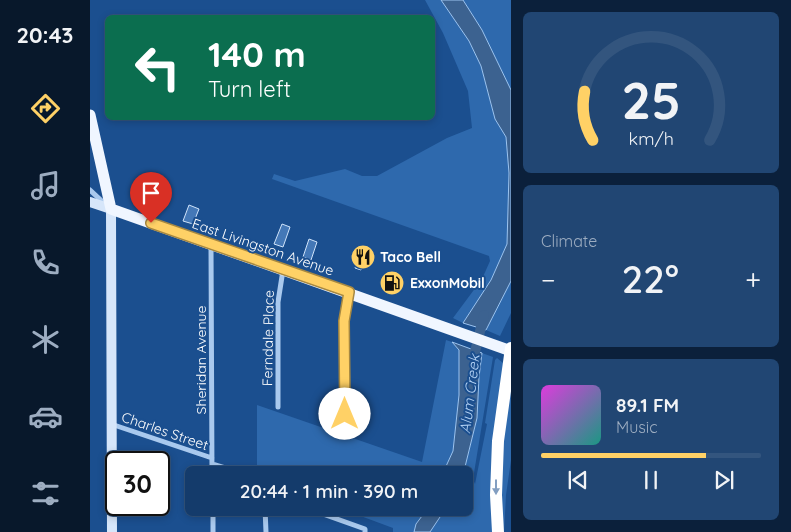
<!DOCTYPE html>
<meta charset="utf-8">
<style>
:root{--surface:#143b6b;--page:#214673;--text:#f1f3f6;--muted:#9dadc1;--line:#33557e;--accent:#ffd166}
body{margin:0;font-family:Quicksand,sans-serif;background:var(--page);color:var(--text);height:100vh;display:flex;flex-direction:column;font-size:19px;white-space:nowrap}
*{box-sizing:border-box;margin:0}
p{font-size:16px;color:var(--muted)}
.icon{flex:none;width:28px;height:28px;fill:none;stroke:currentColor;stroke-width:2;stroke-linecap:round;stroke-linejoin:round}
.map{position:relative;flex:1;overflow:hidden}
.sheet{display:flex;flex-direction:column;gap:12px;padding:12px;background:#0b203b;width:280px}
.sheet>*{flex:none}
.hud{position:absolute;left:15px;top:15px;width:330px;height:105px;border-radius:8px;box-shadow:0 2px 8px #0003,0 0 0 1px var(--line);background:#0b6e4f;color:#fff;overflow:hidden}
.speed{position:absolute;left:15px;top:451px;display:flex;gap:10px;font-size:25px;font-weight:700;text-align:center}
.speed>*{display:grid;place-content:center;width:65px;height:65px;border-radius:50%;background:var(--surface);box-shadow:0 2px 8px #0003,0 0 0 1px var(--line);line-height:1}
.speed .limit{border:2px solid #111;border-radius:8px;background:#fff;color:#111}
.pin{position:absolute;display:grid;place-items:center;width:42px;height:42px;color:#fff;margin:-51px -21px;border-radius:50% 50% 50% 0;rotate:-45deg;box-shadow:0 0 5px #0007}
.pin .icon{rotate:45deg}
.me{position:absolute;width:55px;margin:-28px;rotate:0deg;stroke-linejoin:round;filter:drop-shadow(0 0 4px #0008)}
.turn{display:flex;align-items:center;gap:18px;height:105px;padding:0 20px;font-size:22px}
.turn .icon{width:65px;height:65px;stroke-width:2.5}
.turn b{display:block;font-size:35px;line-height:42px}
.big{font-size:38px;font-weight:600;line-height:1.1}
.sheet .widget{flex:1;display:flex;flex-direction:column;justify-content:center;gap:8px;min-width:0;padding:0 18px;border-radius:8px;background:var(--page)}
.sheet .dial{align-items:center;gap:0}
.dial svg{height:130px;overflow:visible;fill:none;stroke:var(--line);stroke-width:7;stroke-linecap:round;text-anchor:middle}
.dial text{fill:var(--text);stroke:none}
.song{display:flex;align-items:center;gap:15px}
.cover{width:60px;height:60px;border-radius:8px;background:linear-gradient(135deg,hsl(300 70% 55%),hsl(170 70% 35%))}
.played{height:5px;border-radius:2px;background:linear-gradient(90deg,var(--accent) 75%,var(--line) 75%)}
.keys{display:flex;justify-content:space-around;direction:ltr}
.heat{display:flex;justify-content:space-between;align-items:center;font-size:28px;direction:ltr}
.trip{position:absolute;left:95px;top:466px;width:288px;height:50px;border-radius:8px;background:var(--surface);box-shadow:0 2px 8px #0003,0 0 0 1px var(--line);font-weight:600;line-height:50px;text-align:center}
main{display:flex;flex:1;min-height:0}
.tabs{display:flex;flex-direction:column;width:90px;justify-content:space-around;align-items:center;background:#08182b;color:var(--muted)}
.tabs .icon{width:35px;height:35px}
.tabs .active{color:var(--accent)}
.tabs b{font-size:22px;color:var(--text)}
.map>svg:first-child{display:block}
.green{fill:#2e69ad}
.water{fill:#3c6290;stroke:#9cc4f0}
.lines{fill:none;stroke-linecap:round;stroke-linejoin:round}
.river{stroke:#3c6290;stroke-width:10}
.building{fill:#4478b7;stroke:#cfe3fa}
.street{stroke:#a9c9ee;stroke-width:5}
.secondary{stroke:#d6e6fa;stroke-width:10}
.primary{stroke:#f0f6ff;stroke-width:11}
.highway{stroke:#fff;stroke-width:12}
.oneway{fill:#829ec1}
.route-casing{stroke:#a68842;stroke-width:12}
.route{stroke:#ffd166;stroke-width:9}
.labels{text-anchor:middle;stroke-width:4;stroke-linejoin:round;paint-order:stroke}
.street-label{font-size:14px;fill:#fff;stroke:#1b4f8f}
.poi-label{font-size:14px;font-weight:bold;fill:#fff;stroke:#1b4f8f;text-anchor:start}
.water-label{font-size:15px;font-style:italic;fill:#b5d3f5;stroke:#1b4f8f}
</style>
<main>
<nav class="tabs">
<b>20:43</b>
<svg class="icon active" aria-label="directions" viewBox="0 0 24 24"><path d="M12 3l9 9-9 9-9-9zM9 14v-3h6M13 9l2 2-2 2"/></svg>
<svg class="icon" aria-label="music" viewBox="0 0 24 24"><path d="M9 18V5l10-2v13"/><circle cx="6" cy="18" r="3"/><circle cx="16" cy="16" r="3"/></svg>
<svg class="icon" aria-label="phone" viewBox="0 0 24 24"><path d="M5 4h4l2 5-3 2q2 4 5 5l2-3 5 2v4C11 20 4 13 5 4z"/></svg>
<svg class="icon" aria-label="climate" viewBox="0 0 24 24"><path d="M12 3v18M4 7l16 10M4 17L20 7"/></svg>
<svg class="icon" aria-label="car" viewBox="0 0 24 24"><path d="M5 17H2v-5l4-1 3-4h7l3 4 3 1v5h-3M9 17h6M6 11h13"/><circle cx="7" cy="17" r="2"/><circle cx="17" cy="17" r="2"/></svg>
<svg class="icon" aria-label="filters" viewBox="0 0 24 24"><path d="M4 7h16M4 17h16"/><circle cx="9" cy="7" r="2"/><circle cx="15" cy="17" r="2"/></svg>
</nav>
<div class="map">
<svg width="421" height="532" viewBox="0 0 421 532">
<rect width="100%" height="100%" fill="#1b4f8f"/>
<!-- green -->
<path class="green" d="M335,0h16l28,41 12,25 14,53 11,18 3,36 -2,71 -16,36 -28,43 -10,-5 29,-39 8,-18 -1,-5 -217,-77 2,-5 21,7 50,-12 17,7h15l70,-38 25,-10 -4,-37 -25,-58z
M373,0h48v90l-29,-60z
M421,281v32l-11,23 -14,-6z
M356,340l6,2 7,8v45l-6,56 -11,24h-185v-70l165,57z
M392,353l11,4 -20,122 2,5 12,-60 -2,-1 10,-63 2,-2 6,5 -9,169h-64l16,-24h18l-1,-33 14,-57 2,-41z
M421,371v89l-5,35 -2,37 -6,-43z
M249,508h89l-12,16 -2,8h-21v-4z"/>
<!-- water -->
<path class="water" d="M351,0h22l19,30 29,60v191l-25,49 -23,-7 28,-43 16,-36 2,-71 -3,-36 -11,-18 -14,-53 -12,-25z
M362,342l30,11 -3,24 -2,41 -14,57h-21l11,-24 6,-56v-45z
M338,508h18l-16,24h-16l2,-8z"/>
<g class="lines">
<!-- river -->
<path class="river" d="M382,364l12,-49"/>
</g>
<!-- building -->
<path class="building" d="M99,205l10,4 -6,15 -10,-3z
M192,224l8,3 -7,20 -9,-3z
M219,239l8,3 -6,18 -8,-3z
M272,249l7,3 -8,18 -6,-2z
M297,274l15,5 -5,14 -15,-5z"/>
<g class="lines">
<!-- street -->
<path class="street" d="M0,190l15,14
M121,246l1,229
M188,407v-105l5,-32
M21,424l101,34
M255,428l-1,-107 4,-27
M122,464l36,11
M123,508v24
M175,508l1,24
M216,508l59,21v3"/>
<!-- secondary -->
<path class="secondary" d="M0,202l21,7 1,323"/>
<!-- primary -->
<path class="primary" d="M0,115l21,94 400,142"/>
<!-- highway -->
<path class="highway" d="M408,532l-2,-37 2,-54 13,-93"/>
</g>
<!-- one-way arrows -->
<defs><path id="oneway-solid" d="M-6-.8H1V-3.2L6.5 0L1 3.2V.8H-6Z" transform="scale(1.25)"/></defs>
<use class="oneway" href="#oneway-solid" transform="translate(406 487) rotate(90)"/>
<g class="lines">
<defs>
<path id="route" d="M61,223l198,69 -5,29 1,93"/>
</defs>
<!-- route casing -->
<use href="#route" class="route-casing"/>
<!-- route -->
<use href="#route" class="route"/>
</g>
<!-- icons -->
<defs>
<symbol id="restaurant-disc" viewBox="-11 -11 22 22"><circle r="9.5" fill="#ffd166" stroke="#1b4f8f"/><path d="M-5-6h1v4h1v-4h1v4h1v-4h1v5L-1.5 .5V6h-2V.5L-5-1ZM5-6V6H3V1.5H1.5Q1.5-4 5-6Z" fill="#111"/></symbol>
<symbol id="fuel-disc" viewBox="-11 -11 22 22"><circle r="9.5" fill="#ffd166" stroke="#1b4f8f"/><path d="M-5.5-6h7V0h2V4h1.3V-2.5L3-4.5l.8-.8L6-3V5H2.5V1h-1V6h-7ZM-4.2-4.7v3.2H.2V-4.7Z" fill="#111"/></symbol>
</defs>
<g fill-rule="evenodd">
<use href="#restaurant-disc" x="259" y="243" width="28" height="28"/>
<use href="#fuel-disc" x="288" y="269" width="28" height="28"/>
</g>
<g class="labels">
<!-- street labels -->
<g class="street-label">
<text transform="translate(173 247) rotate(19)" y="5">East Livingston Avenue</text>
<text transform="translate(178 338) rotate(-89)" y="5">Ferndale Place</text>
<text transform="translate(111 360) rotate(-90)" y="5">Sheridan Avenue</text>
<text transform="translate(75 431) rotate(19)" y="5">Charles Street</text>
</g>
<!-- poi labels -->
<g class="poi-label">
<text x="290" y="262">Taco Bell</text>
<text x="320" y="288">ExxonMobil</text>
</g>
<!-- water labels -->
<g class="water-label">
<text transform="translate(380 394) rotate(-83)" y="5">Alum Creek</text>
</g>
</g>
</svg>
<div class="speed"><div class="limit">30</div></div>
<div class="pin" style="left:61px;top:223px;background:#d93025"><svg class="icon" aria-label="arrive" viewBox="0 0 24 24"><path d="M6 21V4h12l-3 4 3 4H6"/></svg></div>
<svg class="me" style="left:255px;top:414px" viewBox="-20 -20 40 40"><circle r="19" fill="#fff"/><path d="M0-13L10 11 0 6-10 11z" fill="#ffd166"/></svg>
<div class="trip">20:44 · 1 min · 390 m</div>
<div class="hud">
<div class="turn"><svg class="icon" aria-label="left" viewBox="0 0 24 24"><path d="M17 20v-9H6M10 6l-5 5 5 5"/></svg><div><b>140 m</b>Turn left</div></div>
</div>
</div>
<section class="sheet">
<div class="widget dial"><svg viewBox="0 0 100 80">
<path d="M14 69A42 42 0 1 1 86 69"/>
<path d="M14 69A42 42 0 0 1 9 39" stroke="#ffd166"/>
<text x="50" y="56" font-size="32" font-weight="700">25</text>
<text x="50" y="72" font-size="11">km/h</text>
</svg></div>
<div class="widget"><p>Climate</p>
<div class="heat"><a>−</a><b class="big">22°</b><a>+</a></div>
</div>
<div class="widget">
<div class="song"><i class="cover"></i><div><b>89.1 FM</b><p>Music</p></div></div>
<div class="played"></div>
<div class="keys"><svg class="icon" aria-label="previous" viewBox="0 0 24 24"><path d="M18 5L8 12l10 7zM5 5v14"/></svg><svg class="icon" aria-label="pause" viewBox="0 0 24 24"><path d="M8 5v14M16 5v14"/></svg><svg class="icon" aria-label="next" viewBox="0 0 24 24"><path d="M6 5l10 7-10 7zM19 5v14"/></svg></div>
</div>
</section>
</main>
